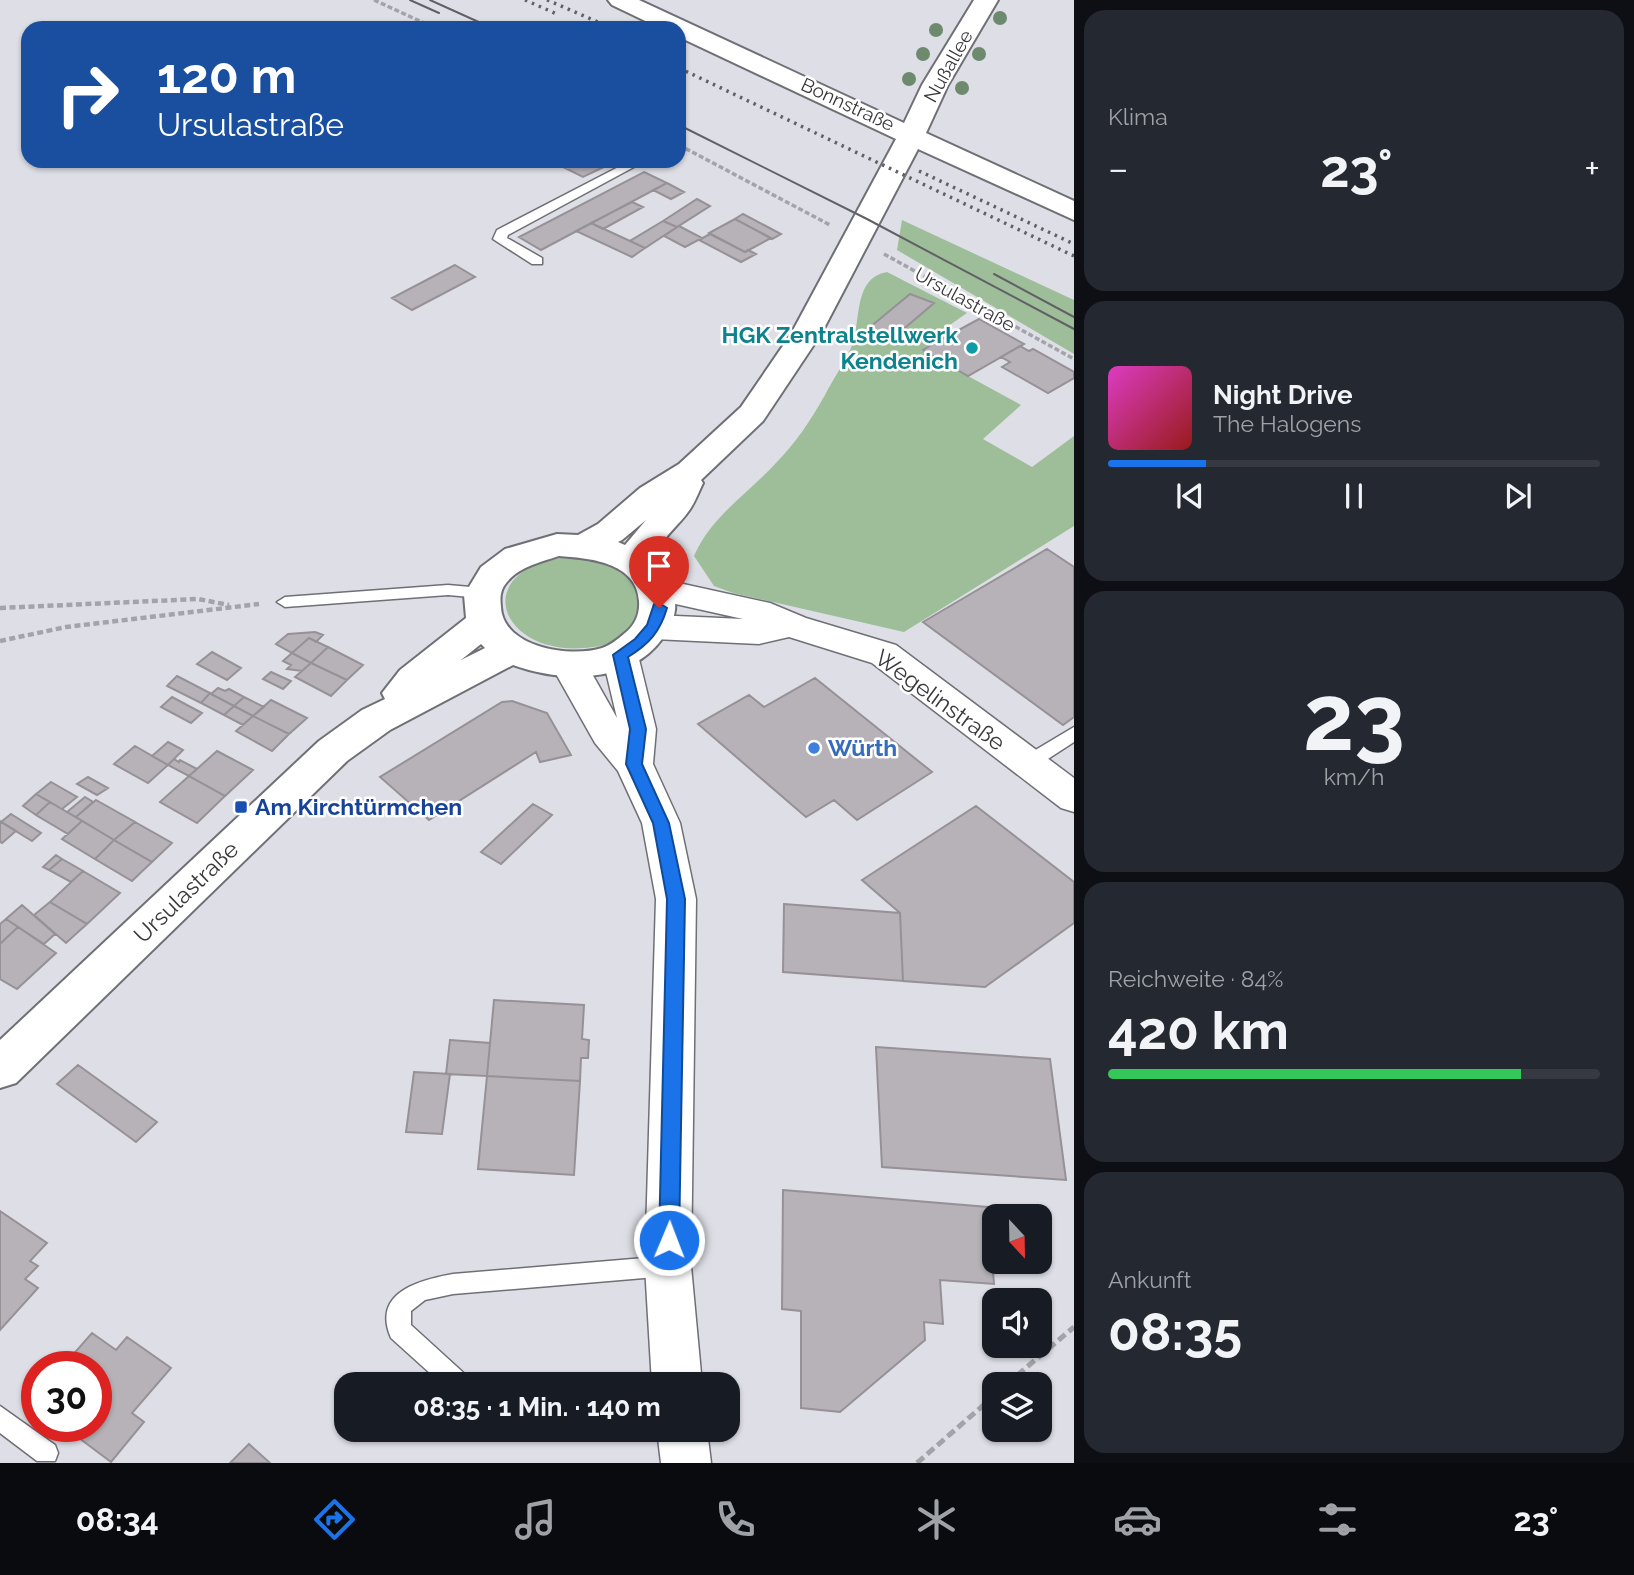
<!DOCTYPE html>
<html lang="de">
<meta charset="utf-8">
<style>
:root{--surface:#171b24;--page:#242831;--text:#f1f3f6;--muted:#9ea1a6;--line:#363941;--accent:#1a73e8}
body{margin:0;font-family:Raleway,sans-serif;background:var(--page);color:var(--text);height:100vh;display:flex;flex-direction:column;font-size:26px;white-space:nowrap}
*{box-sizing:border-box;margin:0}
p{font-size:23px;color:var(--muted)}
.icon{flex:none;width:38px;height:38px;fill:none;stroke:currentColor;stroke-width:2;stroke-linecap:round;stroke-linejoin:round}
.map{position:relative;flex:1;overflow:hidden}
.side{display:flex;flex-direction:column;gap:10px;padding:10px;background:#0d0f14;width:560px}
.side>*{flex:none}
.banner{position:absolute;left:21px;top:21px;width:665px;height:147px;border-radius:21px;box-shadow:0 2px 5px #0004;background:#1a4fa0;color:#fff;overflow:hidden}
.needle{width:46px;rotate:158deg}
.controls{position:absolute;left:982px;top:1204px;display:grid;gap:14px}
.controls a{display:grid;place-items:center;width:70px;height:70px;border-radius:14px;background:var(--surface);box-shadow:0 2px 5px #0004;font-size:35px}
.speed{position:absolute;left:21px;top:1351px;display:flex;gap:14px;font-size:35px;font-weight:700;text-align:center}
.speed>*{display:grid;place-content:center;width:91px;height:91px;border-radius:50%;background:var(--surface);box-shadow:0 2px 5px #0004;line-height:1}
.speed .limit{border:10px solid #d22;background:#fff;color:#111}
.pin{position:absolute;display:grid;place-items:center;width:60px;height:60px;color:#fff;margin:-72px -30px;border-radius:50% 50% 50% 0;rotate:-45deg;box-shadow:0 0 7px #0007}
.pin .icon{rotate:45deg}
.me{position:absolute;width:77px;margin:-38px;rotate:1deg;stroke-linejoin:round;filter:drop-shadow(0 0 5px #0008)}
.turn{display:flex;align-items:center;gap:24px;height:147px;padding:0 21px;font-size:32px}
.turn .icon{width:91px;height:91px;stroke-width:2.5}
.turn b{display:block;font-size:49px;line-height:60px}
.big{font-size:52px;font-weight:700;line-height:1.1}
.side .card{flex:1;display:flex;flex-direction:column;justify-content:center;gap:10px;min-width:0;padding:0 24px;border-radius:21px;background:var(--page)}
.side .dial{align-items:center;gap:0}
.dial b{font-size:91px;line-height:1}
.song{display:flex;align-items:center;gap:21px}
.cover{width:84px;height:84px;border-radius:10px;background:linear-gradient(135deg,hsl(310 70% 55%),hsl(0 70% 35%))}
.played{height:7px;border-radius:4px;background:linear-gradient(90deg,var(--accent) 20%,var(--line) 20%)}
.keys{display:flex;justify-content:space-around;direction:ltr}
.heat{display:flex;justify-content:space-between;align-items:center;font-size:38px;direction:ltr}
.charge{height:10px;border-radius:5px;background:linear-gradient(90deg,#34c759 84%,var(--line) 0)}
.trip{position:absolute;left:334px;top:1372px;width:406px;height:70px;border-radius:21px;background:var(--surface);box-shadow:0 2px 5px #0004;font-weight:700;line-height:70px;text-align:center}
.dock{display:flex;height:112px;justify-content:space-around;align-items:center;background:#090b0e;color:var(--muted)}
.dock .icon{width:49px;height:49px}
.dock .active{color:var(--accent)}
.dock b{font-size:32px;color:var(--text)}
main{display:flex;flex:1;min-height:0}
.map>svg:first-child{display:block}
.green{fill:#9ebe9a}
.building{fill:#b7b2b8;stroke:#969197;stroke-width:2}
.lines{fill:none;stroke-linecap:round;stroke-linejoin:round}
.lane-casing{stroke:#6f6f76;stroke-width:3}
.street-casing{stroke:#6f6f76;stroke-width:3}
.secondary-casing{stroke:#6f6f76;stroke-width:4}
.path-far2{stroke:#a3a3a9;stroke-width:3.5;stroke-dasharray:5 2.5;stroke-linecap:butt}
.path-far1{stroke:#a3a3a9;stroke-width:4.5;stroke-dasharray:6 3.5;stroke-linecap:butt}
.path{stroke:#a3a3a9;stroke-width:5;stroke-dasharray:9 4.5;stroke-linecap:butt}
.lane{fill:#fff;fill-rule:evenodd}
.street{fill:#fff;fill-rule:evenodd}
.secondary{fill:#fff;fill-rule:evenodd}
.tram{stroke:#616165;stroke-width:2}
.rail{stroke:#616165;stroke-width:3.5;stroke-dasharray:2.5 5;stroke-linecap:butt}
.tree{fill:#6d8a6e}
.route{fill:#1a73e8;stroke:#114b97;stroke-width:2}
.culture-dot{fill:#0f9aa8;stroke:#fff;stroke-width:2.5}
.shop-dot{fill:#3f7fe0;stroke:#fff;stroke-width:2.5}
.transit-dot{fill:#1a4fb4;stroke:#fff;stroke-width:2.5}
.labels{text-anchor:middle;stroke-width:5;stroke-linejoin:round;paint-order:stroke}
.far-street-label{font-size:19px;fill:#39393c;stroke:#fff}
.culture-label{font-size:23px;font-weight:bold;fill:#0d838f;stroke:#fff;text-anchor:end}
.street-label{font-size:23px;fill:#39393c;stroke:#fff}
.shop-label{font-size:23px;font-weight:bold;fill:#366cbe;stroke:#fff;text-anchor:start}
.transit-label{font-size:23px;font-weight:bold;fill:#164399;stroke:#fff;text-anchor:start}
</style>
<main>
<div class="map">
<svg width="1074" height="1463" viewBox="0 0 1074 1463">
<rect width="100%" height="100%" fill="#dedfe6"/>
<!-- green -->
<path class="green" d="M902,220l172,80v54l-177,-104z
M887,272l80,41 -40,28 41,35 53,29 -38,34 49,28 42,-31v90l-170,106 -171,-39 -19,-7 -20,-30c17,-39 52,-61 81,-92 20,-20 36,-44 50,-69 8,-16 19,-31 26,-47 11,-25 1,-70 36,-76z
M569,557l38,5 16,8 11,10 10,26c-4,7 -7,17 -13,24 -8,10 -25,16 -38,17 -92,14 -129,-78 -24,-90z"/>
<!-- building -->
<path class="building" d="M579,161h13l12,6 -21,10 -18,-9z
M644,172l23,11 -126,67 -22,-13z
M667,183l17,9 -13,7 -18,-9z
M697,199l13,7 -33,21 -14,-6z
M632,202l11,5 -40,22 -12,-6z
M743,214l38,20 -9,5 -37,-20z
M735,219l36,19 -26,14 -36,-19z
M663,221l14,6 -32,21 -15,-7z
M591,223l39,18 15,7 -13,9 -56,-26z
M679,226l23,12 -17,9 -21,-11z
M710,234l35,18 3,-2 8,4 -15,8 -42,-22z
M455,265l20,12 -63,33 -20,-12z
M910,294l24,9 -41,35 -24,-10z
M979,319l45,25 -56,32 -45,-26 10,-6 -6,-4 10,-6 7,4z
M1020,346l9,5 4,-2 41,23v6l-26,15 -46,-26 8,-5 -9,-5z
M1047,549l27,18v150l-11,8 -140,-103z
M315,632l8,3 -7,7 -7,-4 -17,15 -16,-9 12,-10z
M309,638l19,9 -17,16 -19,-10z
M328,647l35,18 -16,15 -36,-17z
M212,652l29,16 -14,12 -30,-16z
M292,653l19,10 -9,8 -15,-2 4,-4 -8,-4z
M311,663l36,17 -16,16 -36,-19z
M271,672l20,9 -8,8 -20,-10z
M177,676l33,17 -9,10 -34,-17z
M815,678l117,94 -75,48 -23,-20 -28,17 -108,-93 51,-29 15,12z
M218,688l7,3 4,-2 15,8 -10,9 -23,-12z
M210,693l1,1 23,12 -10,9 -23,-12z
M172,697l30,16 -11,10 -30,-16z
M244,697l20,10 -11,9 -19,-10z
M271,700l36,18 -18,16 -36,-18z
M512,701l35,12 24,42 -31,7 -4,-10 -107,68 -49,-43 122,-75z
M234,706l19,10 -10,9 -19,-10z
M253,716l36,18 -17,17 -36,-20z
M168,742l15,8 -15,15 -16,-9z
M135,746l33,19 -20,18 -34,-19z
M217,751l36,19 -28,26 -36,-20z
M174,759l5,3 1,-2 17,9 -8,7 -21,-11z
M189,776l36,20 -28,27 -37,-21z
M88,777l20,11 -11,7 -20,-11z
M51,782l26,15 -15,12 -26,-15z
M36,794l14,8 -14,13 -13,-9z
M85,797l8,5 -17,15 -9,-5z
M96,800l39,22 -21,18 -38,-23z
M50,802l17,10 15,9 -14,13 -32,-19z
M533,804l19,11 -51,49 -20,-12z
M976,806l98,76v41l-89,64 -82,-6 -3,-68 -38,-33z
M11,814l30,19 -9,8 -31,-19z
M0,821l16,10 -14,12 -2,-1z
M82,821l32,19 -19,19 -33,-20z
M135,822l37,21 -20,19 -38,-22z
M114,840l38,22 -20,19 -37,-22z
M56,855l6,4 -13,11 -6,-3z
M62,859l21,12 -12,11 -22,-12z
M83,871l37,22 -33,31 -37,-22z
M50,902l37,22 -21,19 -32,-28z
M784,904l116,9 3,68 -120,-9z
M22,905l33,29 -11,10 -38,-25z
M6,919l12,8 -18,17v-20z
M18,927l38,26 -39,36 -17,-10v-35z
M494,1000l90,5 -2,34 7,1 -1,18h-7l-1,23 -93,-5z
M450,1040l40,3 -3,33 -41,-2z
M876,1047l174,12 16,121 -184,-13z
M78,1065l79,57 -21,20 -79,-58z
M414,1072l36,2 -8,60 -36,-2z
M487,1076l93,5 -6,94 -96,-6z
M783,1190l205,17 6,77 -54,-4 3,44 -19,-2 1,18 -85,72 -39,-4v-97l-19,-2z
M0,1211l47,32 -17,18 8,5 -13,13 13,9 -38,42z
M92,1333l24,17 11,-13 44,31 -39,45 12,9 -33,40 -48,-36h33v-59h-34z
M249,1444l21,19h-40z"/>
<g class="lines">
<defs>
<path id="lane" d="M630,161h15l-137,74 -1,3 35,20v6h-10l-39,-25 4,-9z
M448,585l34,3 8,5 -8,5 -34,-3 -163,12 -8,-5 8,-5z
M1074,727v15l-40,26h-12l-3,-5 3,-5z
M668,1256l8,3 3,7 -3,7 -8,3 -215,18 -28,6 -14,11v14l56,51 4,8h-29l-51,-46c-20,-46 29,-58 62,-64z
M0,1406l55,39 3,8 -3,8h-18l-37,-28z"/>
<path id="street" d="M656,578l114,25 36,15 90,27 178,133v34l-13,-4 -189,-145 -83,-26 -30,7 -105,-5 -12,-4 -5,-8 5,-8 12,-4 89,4 -99,-22 -5,-8 5,-8z
M620,643l12,3 6,9 18,74 -3,35 27,59 16,76 -5,367 11,118h-50l-7,-118 11,-367 -14,-76 -24,-52 -23,-28 -44,-78 5,-9 13,-3 13,3 35,62 -15,-63 6,-9z
M657,1430h50l4,33h-50z"/>
<path id="secondary" d="M608,0h31l265,123 18,-38 52,-85h24l-50,85 -22,48 148,68v19l-156,-71 -97,185 -58,87 -62,59 2,3c-5,10 -8,20 -15,29 -8,12 -24,24 -30,38 -7,18 20,37 17,60 -1,10 -7,20 -13,29 -34,46 -101,43 -149,26l-123,65 -43,31 -331,322 -16,5v-48l319,-299 43,-31 23,-11 -3,-6 18,-23 66,-52 -2,-23 17,-28 24,-18 52,-15 21,1 20,-11 42,-36 39,-24 62,-57 50,-73 105,-195 -217,-102v-9h-19l-48,-23zM646,520l-21,25 -7,-3 4,-2zM559,556c29,2 78,6 80,45 1,13 -4,24 -14,32 -7,6 -14,12 -23,15 -31,10 -99,0 -101,-41 -1,-9 -1,-17 6,-25 12,-15 34,-20 52,-26zM481,644l4,4 -24,12z"/>
</defs>
<!-- lane casing -->
<use href="#lane" class="lane-casing"/>
<!-- street casing -->
<use href="#street" class="street-casing"/>
<!-- secondary casing -->
<use href="#secondary" class="secondary-casing"/>
<!-- path-far2 -->
<path class="path-far2" d="M374,0l61,28
M679,145l151,80
M884,254l190,105"/>
<!-- path-far1 -->
<path class="path-far1" d="M0,608l198,-9 31,6
M0,641l66,-14 193,-23"/>
<!-- path -->
<path class="path" d="M1007,1384l67,-57
M917,1463l77,-67"/>
<!-- lane -->
<use href="#lane" class="lane"/>
<!-- street -->
<use href="#street" class="street"/>
<!-- secondary -->
<use href="#secondary" class="secondary"/>
<!-- tram -->
<path class="tram" d="M410,0l29,13
M430,0l62,28
M679,125l188,94 207,110
M994,274l80,43"/>
<!-- rail -->
<path class="rail" d="M525,0l32,14
M547,0l65,28
M679,68l395,188
M919,171l155,73"/>
</g>
<!-- trees -->
<g class="tree">
<circle cx="1000" cy="18" r="7"/>
<circle cx="936" cy="30" r="7"/>
<circle cx="923" cy="54" r="7"/>
<circle cx="979" cy="54" r="7"/>
<circle cx="909" cy="79" r="7"/>
<circle cx="962" cy="88" r="7"/>
</g>
<!-- route -->
<path class="route" d="M659,603l8,5c-7,24 -18,36 -39,49l18,72 -4,35 27,59 16,76 -6,341 -3,6 -7,3 -7,-3 -3,-6 8,-341 -14,-76 -27,-59 4,-35 -17,-74 22,-16 12,-14 7,-21z"/>
<!-- markers -->
<circle class="culture-dot" cx="972" cy="348" r="7"/>
<circle class="shop-dot" cx="814" cy="748" r="7"/>
<rect class="transit-dot" x="234" y="800" width="14" height="14" rx="3.5"/>
<g class="labels">
<!-- far-street labels -->
<g class="far-street-label">
<text transform="translate(948 66) rotate(-61)" y="7">Nußallee</text>
<text transform="translate(848 104) rotate(25)" y="7">Bonnstraße</text>
<text transform="translate(965 299) rotate(29)" y="7">Ursulastraße</text>
</g>
<!-- culture labels -->
<g class="culture-label">
<text x="958" y="343">HGK Zentralstellwerk<tspan x="958" dy="26">Kendenich</tspan></text>
</g>
<!-- street labels -->
<g class="street-label">
<text transform="translate(940 700) rotate(36)" y="8">Wegelinstraße</text>
<text transform="translate(186 892) rotate(-44)" y="8">Ursulastraße</text>
</g>
<!-- shop labels -->
<g class="shop-label">
<text x="828" y="756">Würth</text>
</g>
<!-- transit labels -->
<g class="transit-label">
<text x="255" y="815">Am Kirchtürmchen</text>
</g>
</g>
</svg>
<div class="controls">
<a><svg class="needle" viewBox="-14 -14 28 28"><path d="M0-13l5 13h-10z" fill="#e53935"/><path d="M0 13l5-13h-10z" fill="#9ea1a6"/></svg></a>
<a><svg class="icon" aria-label="sound" viewBox="0 0 24 24"><path d="M4 9h4l5-4v14l-5-4H4zM17 9q2 3 0 6"/></svg></a>
<a><svg class="icon" aria-label="layers" viewBox="0 0 24 24"><path d="M12 4l9 5-9 5-9-5zM3 14l9 5 9-5"/></svg></a>
</div>
<div class="speed"><div class="limit">30</div></div>
<div class="pin" style="left:659px;top:608px;background:#d93025"><svg class="icon" aria-label="arrive" viewBox="0 0 24 24"><path d="M6 21V4h12l-3 4 3 4H6"/></svg></div>
<svg class="me" style="left:669px;top:1240px" viewBox="-20 -20 40 40"><circle r="17" fill="#1a73e8" stroke="#fff" stroke-width="3"/><path d="M0-11L8 9 0 5-8 9z" fill="#fff"/></svg>
<div class="trip">08:35 · 1 Min. · 140 m</div>
<div class="banner">
<div class="turn"><svg class="icon" aria-label="right" viewBox="0 0 24 24"><path d="M7 20v-9h11M14 6l5 5-5 5"/></svg><div><b>120 m</b>Ursulastraße</div></div>
</div>
</div>
<section class="side">
<div class="card"><p>Klima</p>
<div class="heat"><a>−</a><b class="big">23°</b><a>+</a></div>
</div>
<div class="card">
<div class="song"><i class="cover"></i><div><b>Night Drive</b><p>The Halogens</p></div></div>
<div class="played"></div>
<div class="keys"><svg class="icon" aria-label="previous" viewBox="0 0 24 24"><path d="M18 5L8 12l10 7zM5 5v14"/></svg><svg class="icon" aria-label="pause" viewBox="0 0 24 24"><path d="M8 5v14M16 5v14"/></svg><svg class="icon" aria-label="next" viewBox="0 0 24 24"><path d="M6 5l10 7-10 7zM19 5v14"/></svg></div>
</div>
<div class="card dial"><b>23</b><p>km/h</p></div>
<div class="card"><p>Reichweite · 84%</p><b class="big">420 km</b><div class="charge"></div></div>
<div class="card"><p>Ankunft</p><b class="big">08:35</b></div>
</section>
</main>
<nav class="dock">
<b>08:34</b>
<svg class="icon active" aria-label="directions" viewBox="0 0 24 24"><path d="M12 3l9 9-9 9-9-9zM9 14v-3h6M13 9l2 2-2 2"/></svg>
<svg class="icon" aria-label="music" viewBox="0 0 24 24"><path d="M9 18V5l10-2v13"/><circle cx="6" cy="18" r="3"/><circle cx="16" cy="16" r="3"/></svg>
<svg class="icon" aria-label="phone" viewBox="0 0 24 24"><path d="M5 4h4l2 5-3 2q2 4 5 5l2-3 5 2v4C11 20 4 13 5 4z"/></svg>
<svg class="icon" aria-label="climate" viewBox="0 0 24 24"><path d="M12 3v18M4 7l16 10M4 17L20 7"/></svg>
<svg class="icon" aria-label="car" viewBox="0 0 24 24"><path d="M5 17H2v-5l4-1 3-4h7l3 4 3 1v5h-3M9 17h6M6 11h13"/><circle cx="7" cy="17" r="2"/><circle cx="17" cy="17" r="2"/></svg>
<svg class="icon" aria-label="filters" viewBox="0 0 24 24"><path d="M4 7h16M4 17h16"/><circle cx="9" cy="7" r="2"/><circle cx="15" cy="17" r="2"/></svg>
<b>23°</b>
</nav>
